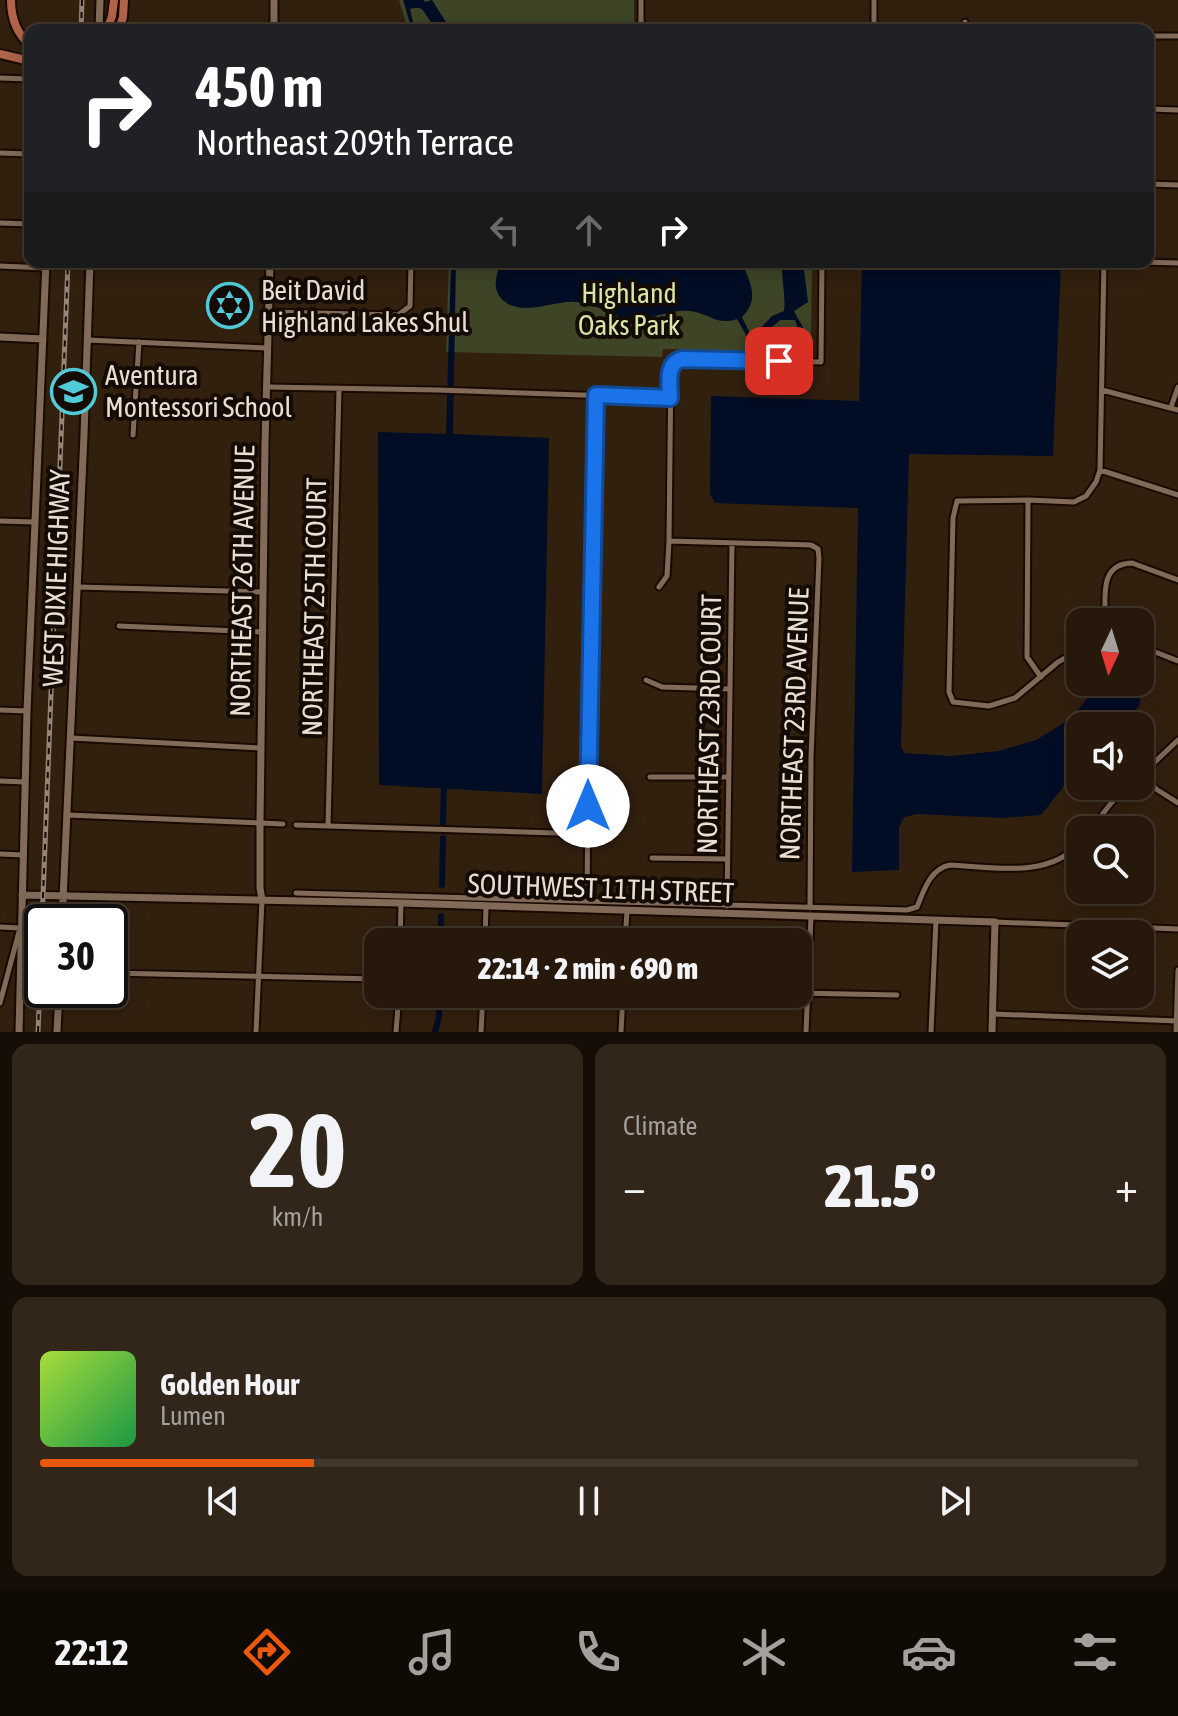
<!DOCTYPE html>
<meta charset="utf-8">
<style>
:root{--surface:#26180b;--page:#322519;--text:#f1f3f6;--muted:#a4a09d;--line:#42372c;--accent:#ea580c}
body{margin:0;font-family:"Asap Condensed",sans-serif;background:var(--page);color:var(--text);height:100vh;display:flex;flex-direction:column;font-size:30px;white-space:nowrap}
*{box-sizing:border-box;margin:0}
p{font-size:26px;color:var(--muted)}
.icon{flex:none;width:44px;height:44px;fill:none;stroke:currentColor;stroke-width:2;stroke-linecap:round;stroke-linejoin:round}
.map{position:relative;height:1032px;overflow:hidden}
.panel{display:flex;flex-direction:column;gap:12px;padding:12px;background:#150d06;flex:1}
.panel>*{flex:none}
.hud{position:absolute;left:24px;top:24px;width:1130px;height:244px;border-radius:16px;box-shadow:0 4px 20px #0003,0 0 0 2px var(--line);background:#202124;color:#fff;overflow:hidden}
.needle{width:52px;rotate:184deg}
.buttons{position:absolute;left:1066px;top:608px;display:grid;gap:16px}
.buttons a{display:grid;place-items:center;width:88px;height:88px;border-radius:16px;background:var(--surface);box-shadow:0 4px 20px #0003,0 0 0 2px var(--line);font-size:40px}
.speed{position:absolute;left:24px;top:904px;display:flex;gap:16px;font-size:40px;font-weight:700;text-align:center}
.speed>*{display:grid;place-content:center;width:104px;height:104px;border-radius:50%;background:var(--surface);box-shadow:0 4px 20px #0003,0 0 0 2px var(--line);line-height:1}
.speed .limit{border:4px solid #111;border-radius:12px;background:#fff;color:#111}
.pin{position:absolute;display:grid;place-items:center;width:68px;height:68px;color:#fff;margin:-34px;border-radius:16px;box-shadow:0 4px 12px #0006}
.me{position:absolute;width:88px;margin:-44px;rotate:0deg;stroke-linejoin:round;filter:drop-shadow(0 0 6px #0008)}
.turn{display:flex;align-items:center;gap:28px;height:168px;padding:0 40px;font-size:36px}
.turn .icon{width:104px;height:104px;stroke-width:2.5}
.turn b{display:block;font-size:56px;line-height:68px}
.lanes{display:flex;align-items:center;height:76px;padding:0 40px;background:#0003;justify-content:center;gap:40px;direction:ltr}
.lanes .off{opacity:.35}
.big{font-size:60px;font-weight:800;line-height:1.1}
.panel .widget{flex:1;display:flex;flex-direction:column;justify-content:center;gap:12px;min-width:0;padding:0 28px;border-radius:16px;background:var(--page)}
.panel .dial{align-items:center;gap:0}
.dial b{font-size:104px;line-height:1}
.song{display:flex;align-items:center;gap:24px}
.cover{width:96px;height:96px;border-radius:12px;background:linear-gradient(135deg,hsl(80 70% 55%),hsl(140 70% 35%))}
.played{height:8px;border-radius:4px;background:linear-gradient(90deg,var(--accent) 25%,var(--line) 25%)}
.keys{display:flex;justify-content:space-around;direction:ltr}
.heat{display:flex;justify-content:space-between;align-items:center;font-size:44px;direction:ltr}
.panel .tiles{flex:1;display:grid;gap:12px;grid-template-columns:1fr 1fr}
.widget:last-child{grid-column:span 2}
.trip{position:absolute;left:364px;top:928px;width:448px;height:80px;border-radius:16px;background:var(--surface);box-shadow:0 4px 20px #0003,0 0 0 2px var(--line);font-weight:800;line-height:80px;text-align:center}
.dock{display:flex;height:128px;justify-content:space-around;align-items:center;background:#0f0a04;color:var(--muted)}
.dock .icon{width:56px;height:56px}
.dock .current{color:var(--accent)}
.dock b{font-size:36px;color:var(--text)}
.map>svg:first-child{display:block}
.green{fill:#3e4426}
.water{fill:#010d25;fill-rule:evenodd}
.lines{fill:none;stroke-linecap:round;stroke-linejoin:round}
.canal{stroke:#010d25;stroke-width:6}
.street-casing{stroke:#190900;stroke-width:9}
.secondary-casing{stroke:#190900;stroke-width:11}
.primary-casing{stroke:#190900;stroke-width:12}
.street{stroke:#816b58;stroke-width:5}
.secondary{stroke:#816b58;stroke-width:7}
.primary{stroke:#b1644a;stroke-width:8}
.rail-casing{stroke:#948577;stroke-width:5}
.rail{stroke:#140b05;stroke-width:2;stroke-dasharray:6;stroke-linecap:butt}
.route-casing{stroke:#114b97;stroke-width:20}
.route{stroke:#1a73e8;stroke-width:14}
.labels{text-anchor:middle;stroke-width:8;stroke-linejoin:round;paint-order:stroke}
.poi-label{font-size:28px;fill:#eaded3;stroke:#140b05;text-anchor:start}
.park-label{font-size:28px;fill:#d7e6a7;stroke:#140b05}
.street-label{font-size:28px;fill:#eaded3;stroke:#140b05}
</style>
<div class="map">
<svg width="1178" height="1032" viewBox="0 0 1178 1032">
<rect width="100%" height="100%" fill="#32200f"/>
<!-- green -->
<path class="green" d="M399,0h235v30h-226z
M449,262h363l-1,87 -5,4 -143,-4 -1,8 -216,-5z"/>
<!-- water -->
<path class="water" d="M403,0h21l1,2 7,-2 19,30h-13c-2,-3 -5,-5 -7,-8 -8,-10 -7,-17 -21,-13l5,21h-3z
M451,262h5l-3,172 96,4 -7,356 -163,-9 -1,-353 68,2z
M501,262h241c7,20 19,36 0,55l9,19 7,-5 14,-15 12,-5c2,-16 -3,-33 -2,-49h21l5,40 -14,9c6,14 17,20 4,34 -15,3 -29,0 -43,0l-6,-5 -12,-21c-21,7 -28,-6 -47,-8 -21,-2 -41,10 -61,8 -18,-3 -33,-16 -53,-17 -21,-2 -53,15 -72,-1 -13,-11 -8,-25 -3,-39zM780,320h15l5,14 -11,4 -18,-2v-8z
M862,262h199l-8,194 -144,-2 -8,292 3,7 47,3 48,-5 37,-11 20,-12 17,-12 21,-26 8,-2 38,7c3,14 -12,22 -21,31h-39v40l-39,49 -39,3 -85,-4 -13,3 -5,11v42l-47,2 6,-364 -143,-5 -5,-9 1,-98 148,5z"/>
<g class="lines">
<!-- canal -->
<path class="canal" d="M443,824l1,-41
M442,885l1,-47
M440,942l1,-26
M435,1032l4,-15v-23"/>
<defs>
<path id="street" d="M874,0v30
M965,22l1,8
M641,30v-30
M1148,36h30
M0,78l30,1
M1148,109l30,1
M0,153l30,1
M1148,184l30,1
M0,223l30,1
M1142,262l36,1
M0,266l46,2
M270,312l128,3 12,-9 1,-44
M87,340l181,8
M268,387l170,3 232,8
M1102,390l76,20
M1171,407l7,-20
M133,435l6,-93
M1100,470l78,25
M1028,500l-1,157 14,20
M0,521l34,1
M669,541l142,4 7,4 1,9 -8,199 -1,151
M77,587l186,5
M659,587l8,-11 2,-35 2,-176 4,-5 7,-1 139,3 1,-100
M1105,622c1,-24 -7,-58 27,-59l46,17
M119,626l144,6
M1140,646l38,15
M1080,650l-22,12 -43,36 -26,8 -36,-4 -4,-10 4,-174 4,-17 71,-1 46,2 12,-6 10,-14 4,-12 4,-208
M646,680l16,7 68,2
M0,710l27,1
M71,738l190,10
M1143,773l13,16 22,14
M1140,776l38,-36
M650,777h77
M0,781l25,1
M68,815l215,9
M296,825l292,9
M328,826l11,-437
M1090,830l22,-28 17,-16
M0,854l24,1
M652,858l75,1
M296,893l611,17 10,-3c7,-17 13,-38 33,-42 42,2 99,14 130,-22
M587,901l2,-206 7,-300
M727,906l5,-363
M995,922l183,7
M0,927l20,1 -20,75
M400,942l1,-39
M485,942l1,-36
M625,942l2,-31
M110,973l268,6
M798,993l99,2
M993,1014l185,7
M256,1032l6,-132
M396,1032l3,-38
M481,1032l2,-38
M621,1032l2,-38
M806,1032l5,-116
M931,1032l5,-112
M1176,1032l2,-62"/>
<path id="secondary" d="M99,30l1,-30
M274,30v-30
M0,337l43,2
M22,895l379,8 594,19 -3,110
M262,900l-2,-12v-65l5,-380 5,-181
M62,922l22,-487 6,-173
M19,1032l8,-321 19,-449
M57,1032l2,-42"/>
<path id="primary" d="M11,0c0,18 5,33 19,45
M107,30l5,-14 2,-16
M119,30l4,-13 1,-17
M0,54l30,7"/>
</defs>
<!-- street casing -->
<use href="#street" class="street-casing"/>
<!-- secondary casing -->
<use href="#secondary" class="secondary-casing"/>
<!-- primary casing -->
<use href="#primary" class="primary-casing"/>
<!-- street -->
<use href="#street" class="street"/>
<!-- secondary -->
<use href="#secondary" class="secondary"/>
<!-- primary -->
<use href="#primary" class="primary"/>
<defs>
<path id="rail" d="M81,30l1,-30
M42,922l26,-660
M38,1032l4,-100"/>
</defs>
<!-- rail casing -->
<use href="#rail" class="rail-casing"/>
<!-- rail -->
<use href="#rail" class="rail"/>
</g>
<g class="lines">
<defs>
<path id="route" d="M588,806l8,-411 74,3c0,-14 -5,-35 12,-39l97,2"/>
</defs>
<!-- route casing -->
<use href="#route" class="route-casing"/>
<!-- route -->
<use href="#route" class="route"/>
</g>
<!-- icons -->
<defs>
<symbol id="synagogue-ring" viewBox="-11 -11 22 22"><circle r="9.5" fill="#140b05" stroke="#52cbd8" stroke-width="1.5"/><path d="M0-6.5L5.6 3.2H-5.6ZM0 6.5L5.6-3.2H-5.6Z" fill="#52cbd8"/></symbol>
<symbol id="school-ring" viewBox="-11 -11 22 22"><circle r="9.5" fill="#140b05" stroke="#52cbd8" stroke-width="1.5"/><path d="M0-5L7-2L0 1L-7-2ZM-4 1L0 2.5L4 1V4Q0 6-4 4Z" fill="#52cbd8"/></symbol>
</defs>
<g fill-rule="evenodd">
<use href="#synagogue-ring" x="204" y="280" width="51" height="51"/>
<use href="#school-ring" x="48" y="366" width="51" height="51"/>
</g>
<g class="labels">
<!-- poi labels -->
<g class="poi-label">
<text x="261" y="300">Beit David<tspan x="261" dy="32">Highland Lakes Shul</tspan></text>
<text x="105" y="385">Aventura<tspan x="105" dy="32">Montessori School</tspan></text>
</g>
<!-- park labels -->
<g class="park-label">
<text x="629" y="303">Highland<tspan x="629" dy="32">Oaks Park</tspan></text>
</g>
<!-- street labels -->
<g class="street-label">
<text transform="translate(56 578) rotate(-88)" y="10">WEST DIXIE HIGHWAY</text>
<text transform="translate(242 581) rotate(-89)" y="10">NORTHEAST 26TH AVENUE</text>
<text transform="translate(314 607) rotate(-89)" y="10">NORTHEAST 25TH COURT</text>
<text transform="translate(709 724) rotate(-89)" y="10">NORTHEAST 23RD COURT</text>
<text transform="translate(794 724) rotate(-88)" y="10">NORTHEAST 23RD AVENUE</text>
<text transform="translate(601 888) rotate(2)" y="10">SOUTHWEST 11TH STREET</text>
</g>
</g>
</svg>
<div class="buttons">
<a><svg class="needle" viewBox="-14 -14 28 28"><path d="M0-13l5 13h-10z" fill="#e53935"/><path d="M0 13l5-13h-10z" fill="#a4a09d"/></svg></a>
<a><svg class="icon" aria-label="sound" viewBox="0 0 24 24"><path d="M4 9h4l5-4v14l-5-4H4zM17 9q2 3 0 6"/></svg></a>
<a><svg class="icon" aria-label="search" viewBox="0 0 24 24"><circle cx="10" cy="10" r="6"/><path d="M15 15l6 6"/></svg></a>
<a><svg class="icon" aria-label="layers" viewBox="0 0 24 24"><path d="M12 4l9 5-9 5-9-5zM3 14l9 5 9-5"/></svg></a>
</div>
<div class="speed"><div class="limit">30</div></div>
<div class="pin" style="left:779px;top:361px;background:#d93025"><svg class="icon" aria-label="arrive" viewBox="0 0 24 24"><path d="M6 21V4h12l-3 4 3 4H6"/></svg></div>
<svg class="me" style="left:588px;top:806px" viewBox="-20 -20 40 40"><circle r="19" fill="#fff"/><path d="M0-13L10 11 0 6-10 11z" fill="#1a73e8"/></svg>
<div class="trip">22:14 · 2 min · 690 m</div>
<div class="hud">
<div class="turn"><svg class="icon" aria-label="right" viewBox="0 0 24 24"><path d="M7 20v-9h11M14 6l5 5-5 5"/></svg><div><b>450 m</b>Northeast 209th Terrace</div></div>
<div class="lanes"><svg class="icon off" aria-label="left" viewBox="0 0 24 24"><path d="M17 20v-9H6M10 6l-5 5 5 5"/></svg><svg class="icon off" aria-label="ahead" viewBox="0 0 24 24"><path d="M12 20V5M6 11l6-6 6 6"/></svg><svg class="icon" aria-label="right" viewBox="0 0 24 24"><path d="M7 20v-9h11M14 6l5 5-5 5"/></svg></div>
</div>
</div>
<section class="panel">
<div class="tiles">
<div class="widget dial"><b>20</b><p>km/h</p></div>
<div class="widget"><p>Climate</p>
<div class="heat"><a>−</a><b class="big">21.5°</b><a>+</a></div>
</div>
<div class="widget">
<div class="song"><i class="cover"></i><div><b>Golden Hour</b><p>Lumen</p></div></div>
<div class="played"></div>
<div class="keys"><svg class="icon" aria-label="previous" viewBox="0 0 24 24"><path d="M18 5L8 12l10 7zM5 5v14"/></svg><svg class="icon" aria-label="pause" viewBox="0 0 24 24"><path d="M8 5v14M16 5v14"/></svg><svg class="icon" aria-label="next" viewBox="0 0 24 24"><path d="M6 5l10 7-10 7zM19 5v14"/></svg></div>
</div>
</div>
</section>
<nav class="dock">
<b>22:12</b>
<svg class="icon current" aria-label="directions" viewBox="0 0 24 24"><path d="M12 3l9 9-9 9-9-9zM9 14v-3h6M13 9l2 2-2 2"/></svg>
<svg class="icon" aria-label="music" viewBox="0 0 24 24"><path d="M9 18V5l10-2v13"/><circle cx="6" cy="18" r="3"/><circle cx="16" cy="16" r="3"/></svg>
<svg class="icon" aria-label="phone" viewBox="0 0 24 24"><path d="M5 4h4l2 5-3 2q2 4 5 5l2-3 5 2v4C11 20 4 13 5 4z"/></svg>
<svg class="icon" aria-label="climate" viewBox="0 0 24 24"><path d="M12 3v18M4 7l16 10M4 17L20 7"/></svg>
<svg class="icon" aria-label="car" viewBox="0 0 24 24"><path d="M5 17H2v-5l4-1 3-4h7l3 4 3 1v5h-3M9 17h6M6 11h13"/><circle cx="7" cy="17" r="2"/><circle cx="17" cy="17" r="2"/></svg>
<svg class="icon" aria-label="filters" viewBox="0 0 24 24"><path d="M4 7h16M4 17h16"/><circle cx="9" cy="7" r="2"/><circle cx="15" cy="17" r="2"/></svg>
</nav>
